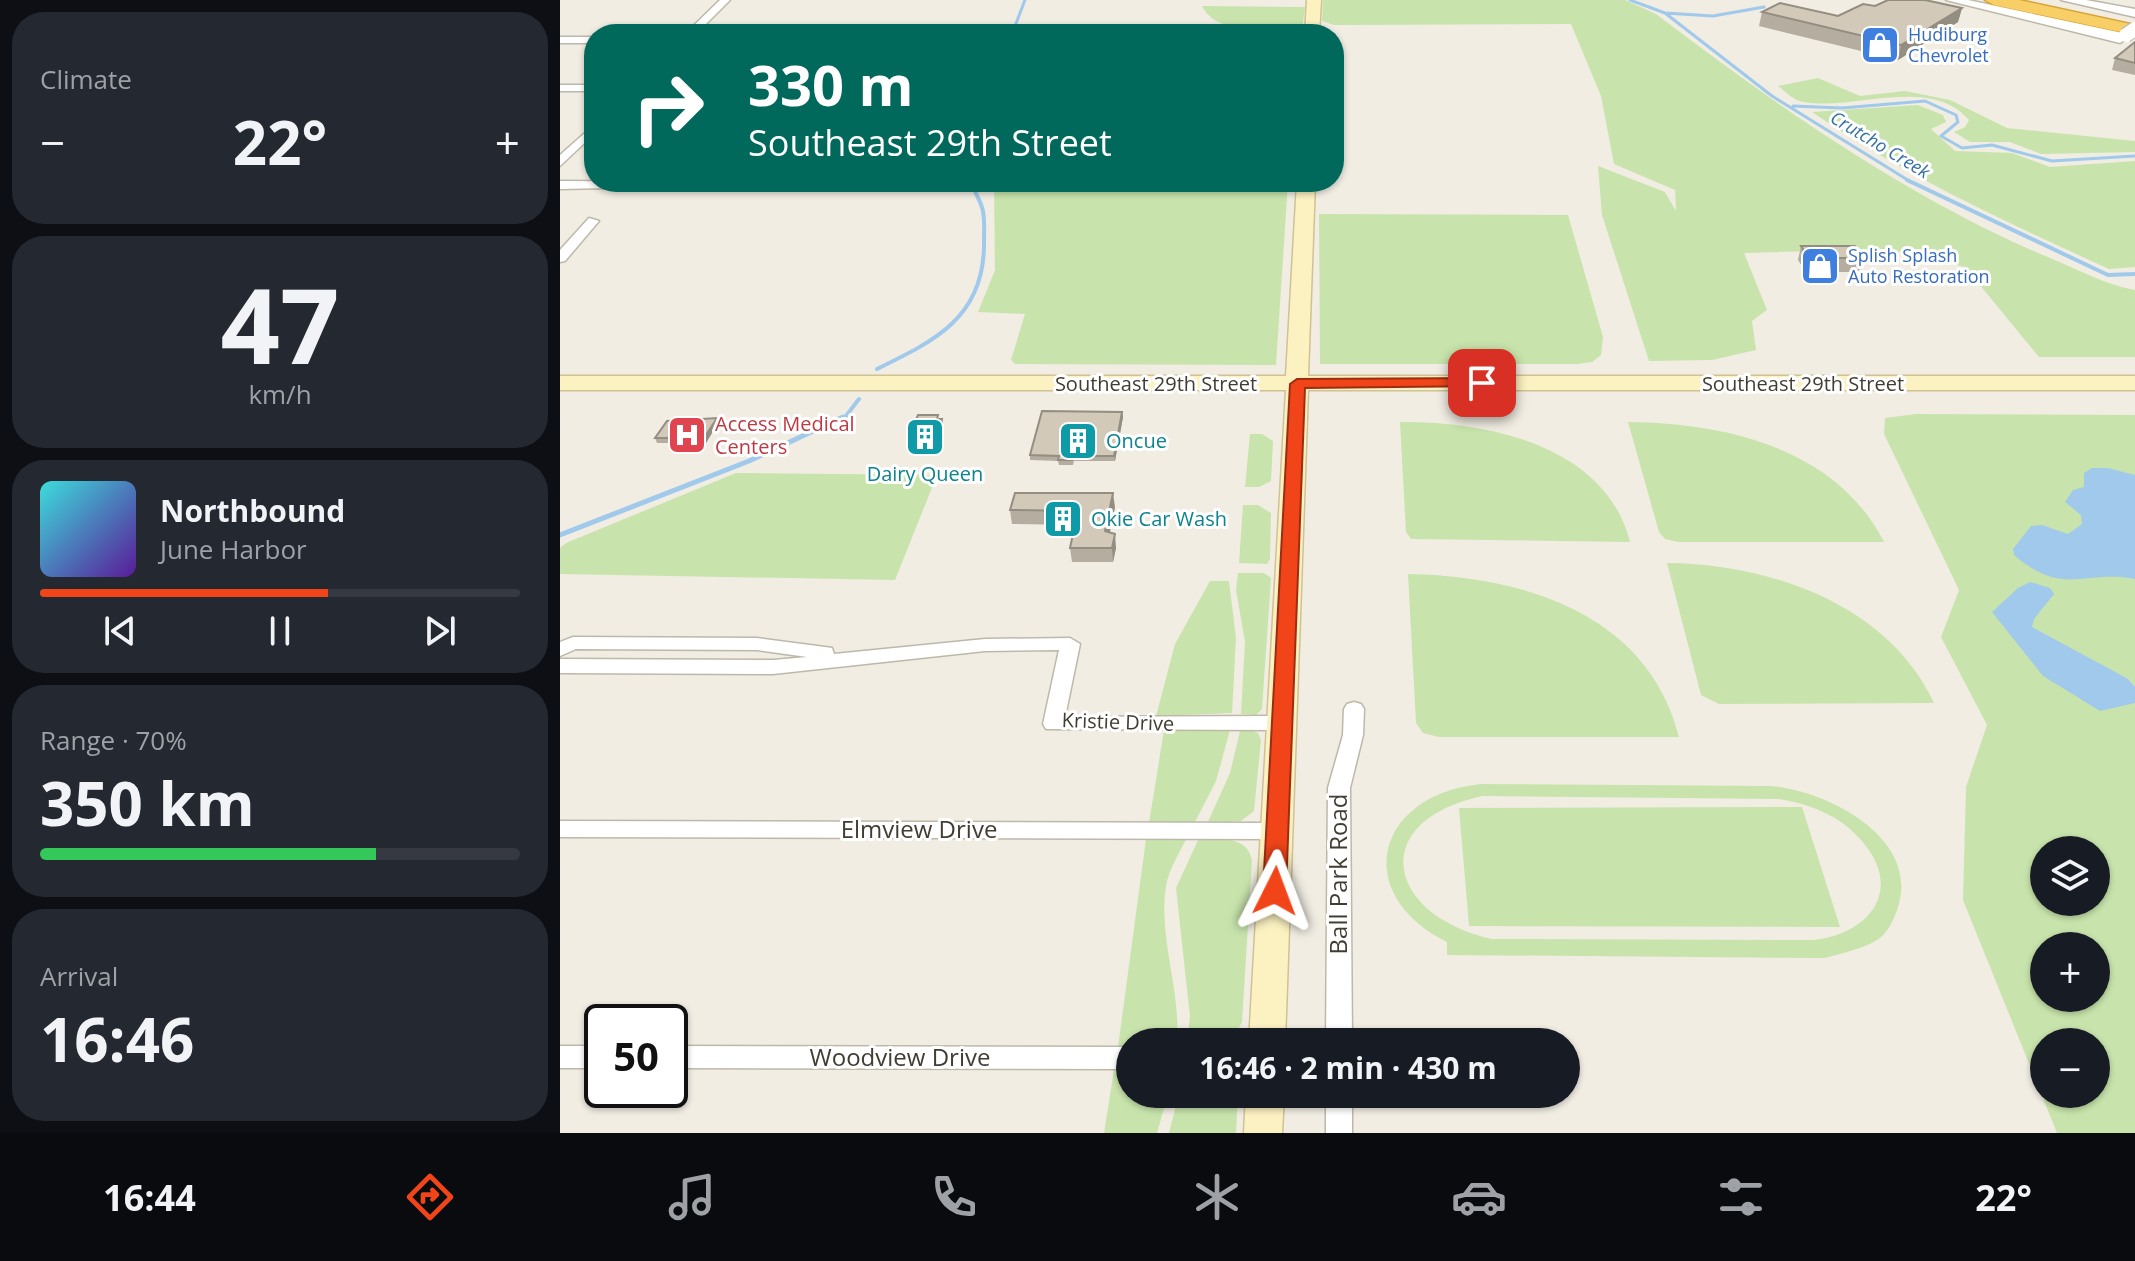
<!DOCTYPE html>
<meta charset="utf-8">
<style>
:root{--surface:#171b24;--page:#242831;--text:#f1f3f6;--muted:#9ea1a6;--line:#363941;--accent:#f14519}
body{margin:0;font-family:"Open Sans",sans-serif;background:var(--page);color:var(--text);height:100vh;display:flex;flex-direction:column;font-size:30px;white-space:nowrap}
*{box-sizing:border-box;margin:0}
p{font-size:26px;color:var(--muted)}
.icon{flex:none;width:44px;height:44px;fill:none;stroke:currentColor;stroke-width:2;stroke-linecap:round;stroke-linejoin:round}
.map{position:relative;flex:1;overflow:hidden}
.details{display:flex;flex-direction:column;gap:12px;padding:12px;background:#0d0f14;width:560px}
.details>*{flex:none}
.hud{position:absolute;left:24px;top:24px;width:760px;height:168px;border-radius:32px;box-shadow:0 2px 6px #0004;background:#00695c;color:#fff;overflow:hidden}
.fabs{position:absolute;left:1470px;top:836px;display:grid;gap:16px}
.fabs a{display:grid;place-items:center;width:80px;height:80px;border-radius:50%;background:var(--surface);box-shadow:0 2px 6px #0004;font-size:40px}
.speed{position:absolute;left:24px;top:1004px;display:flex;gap:16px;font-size:40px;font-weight:700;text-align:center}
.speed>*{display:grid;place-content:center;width:104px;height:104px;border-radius:50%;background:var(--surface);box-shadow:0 2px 6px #0004;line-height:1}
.speed .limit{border:4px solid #111;border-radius:12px;background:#fff;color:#111}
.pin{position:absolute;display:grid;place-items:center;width:68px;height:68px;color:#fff;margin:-34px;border-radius:16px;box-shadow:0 4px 12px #0006}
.me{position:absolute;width:88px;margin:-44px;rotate:3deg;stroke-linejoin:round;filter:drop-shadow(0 0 6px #0008)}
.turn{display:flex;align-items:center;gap:28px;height:168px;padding:0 32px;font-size:36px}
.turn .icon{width:104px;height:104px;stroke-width:2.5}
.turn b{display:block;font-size:56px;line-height:68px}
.big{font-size:60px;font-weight:700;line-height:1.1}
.details .widget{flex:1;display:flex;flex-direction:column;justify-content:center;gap:12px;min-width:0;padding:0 28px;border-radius:32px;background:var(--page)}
.details .dial{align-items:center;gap:0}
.dial b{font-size:104px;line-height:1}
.song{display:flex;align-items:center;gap:24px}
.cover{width:96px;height:96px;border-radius:12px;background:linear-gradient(135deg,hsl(180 70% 55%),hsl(270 70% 35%))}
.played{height:8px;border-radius:4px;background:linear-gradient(90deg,var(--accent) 60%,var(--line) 60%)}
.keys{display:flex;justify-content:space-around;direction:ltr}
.heat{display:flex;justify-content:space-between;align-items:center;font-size:44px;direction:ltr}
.charge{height:12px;border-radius:6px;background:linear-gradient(90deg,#34c759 70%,var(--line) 0)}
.trip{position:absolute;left:556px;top:1028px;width:464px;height:80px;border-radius:40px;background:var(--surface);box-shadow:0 2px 6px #0004;font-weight:700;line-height:80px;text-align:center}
.menu{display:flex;height:128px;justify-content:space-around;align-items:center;background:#090b0e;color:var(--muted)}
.menu .icon{width:56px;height:56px}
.menu .active{color:var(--accent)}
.menu b{font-size:36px;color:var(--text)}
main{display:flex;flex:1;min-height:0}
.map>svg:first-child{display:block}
.green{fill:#c8e4ac;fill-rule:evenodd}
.water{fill:#a0c9ec}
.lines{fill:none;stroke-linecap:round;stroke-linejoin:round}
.stream-far2{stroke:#a0c9ec;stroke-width:3}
.stream-far1{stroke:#a0c9ec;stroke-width:4}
.stream{stroke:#a0c9ec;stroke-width:5}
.minor-casing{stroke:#beb8a9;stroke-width:3}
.tertiary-casing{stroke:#beb8a9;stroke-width:3}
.secondary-casing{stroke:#cfc294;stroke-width:3}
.motorway-casing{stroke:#d6a437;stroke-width:3}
.minor{fill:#fff;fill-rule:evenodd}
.tertiary{fill:#fff;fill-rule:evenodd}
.secondary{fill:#fcf1c1;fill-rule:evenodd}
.motorway{fill:#f8cf67;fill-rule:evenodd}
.tertiary-bridge-casing{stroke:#beb8a9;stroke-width:16;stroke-linecap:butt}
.tertiary-bridge{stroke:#fff;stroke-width:14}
.wall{fill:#b5ad9f}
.shaded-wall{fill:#938d82}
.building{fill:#d2c9b9;stroke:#938d82;stroke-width:2}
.route{fill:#f14519;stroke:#9d2d10;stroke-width:2}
.labels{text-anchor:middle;stroke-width:6;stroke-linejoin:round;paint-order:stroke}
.far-shop-label{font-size:18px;fill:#366cbe;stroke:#fff;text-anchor:start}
.far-water-label{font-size:18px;font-style:italic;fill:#3270a8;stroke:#fff}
.street-label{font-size:20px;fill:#423d33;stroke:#fff}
.health-label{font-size:20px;fill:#be3a42;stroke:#fff;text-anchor:start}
.culture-label{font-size:20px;fill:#0d838f;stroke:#fff;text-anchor:start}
.near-street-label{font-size:24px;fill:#423d33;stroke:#fff}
</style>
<main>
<section class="details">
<div class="widget"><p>Climate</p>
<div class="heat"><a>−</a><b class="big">22°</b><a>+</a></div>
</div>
<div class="widget dial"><b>47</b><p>km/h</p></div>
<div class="widget">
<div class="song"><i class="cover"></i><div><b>Northbound</b><p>June Harbor</p></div></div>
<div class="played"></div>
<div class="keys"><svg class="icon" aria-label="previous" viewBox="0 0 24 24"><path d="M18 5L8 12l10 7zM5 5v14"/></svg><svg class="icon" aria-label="pause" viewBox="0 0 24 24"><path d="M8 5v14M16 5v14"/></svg><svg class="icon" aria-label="next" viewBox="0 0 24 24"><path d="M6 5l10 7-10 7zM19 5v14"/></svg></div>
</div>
<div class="widget"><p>Range · 70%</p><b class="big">350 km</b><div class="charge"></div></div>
<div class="widget"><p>Arrival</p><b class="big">16:46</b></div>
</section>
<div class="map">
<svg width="1575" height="1133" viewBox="0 0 1575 1133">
<rect width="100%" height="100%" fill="#f1ede3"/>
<!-- green -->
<path class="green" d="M763,0h302l31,14c116,88 250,184 394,244 29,12 54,26 85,32v67h-96l-74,-90 -80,-18 -141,4 23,57 -15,11 4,29 -44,10 -63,1 -47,-146 -4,-49 67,26 11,19 -1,-21 -61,-26 -13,-68 -30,-72 -237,1 -12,-4z
M642,6l103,1 -3,24c-28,0 -86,5 -100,-25z
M1258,78l42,18 45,-5 45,9 57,28 128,13v11l-94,2 -31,-12h-40l-16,-10 11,-5 4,-7c-39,-45 -114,-9 -165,-18 -10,-1 -18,-10 -26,-16z
M1358,105l25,10 3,7 -15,7 24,22 57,2 38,14 85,-6v106l-26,2c-103,-47 -204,-93 -297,-157z
M434,182h294l-12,183 -261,-1 -4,-4 14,-46 -47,-2 17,-42z
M759,214l249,1 35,122 -2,18 -9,7 -15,2h-257z
M1356,414l219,1v718h-78l-94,-233 3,-113 21,-62 -46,-88 18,-47 -75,-156 1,-16zM1484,850h52v52h-52zM1484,946h52v52h-52zM1484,1042h52v52h-52z
M840,422c86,-1 206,23 230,120l-219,-3 -5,-7z
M1068,422c98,1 208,26 256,120h-206l-13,-3 -6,-7z
M690,434h12l11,7 -2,40 -12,6h-14z
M176,473l201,2 -42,105 -335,-6v-26l6,-5z
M683,505h15l13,8 -1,46 -3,5 -28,-1z
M1107,563c103,1 221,41 267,140l-215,1 -18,-9z
M678,573h26l7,5 -9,131 -6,6 -15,-1 4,-72 -9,-52z
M848,574c114,2 240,39 271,163h-240l-16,-4 -7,-10z
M650,581h19l7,57 -4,75 -76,3 19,-72z
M604,730h66l-14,51 -21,41 -46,1z
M691,730l7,3 3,7 -7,71 -13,10 -34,3 23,-51 10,-42z
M921,784l289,2c57,4 153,53 127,124 -4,11 -9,23 -20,30 -15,9 -34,13 -52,18l-378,-3v-13c-98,-49 -70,-148 34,-158zM922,796l297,3c30,5 60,16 81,40 45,49 11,94 -46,101l-322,-1c-105,-23 -127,-117 -10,-143z
M1242,807l38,120 -371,-1 -10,-118z
M639,838c20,1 50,-2 53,23l-10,161 -9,17 -6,3h-40l3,-25 -14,-129z
M586,839h40c-7,15 -17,30 -20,47 -8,51 15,104 11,156h-47v4l-12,1z
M554,1070h16v24h38l-11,39h-53z
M619,1094h59l-2,39h-67z"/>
<!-- water -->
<path class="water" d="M1532,468h16l27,7v104c-51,-10 -71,19 -121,-24l-1,-6 18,-23 11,-1 26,9 14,-10 -1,-9 -16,-13 8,-12 11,-3v-14z
M1470,582l20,6 4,6 -20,25 -2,8 96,52 7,8v16l-35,8 -57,-35 -51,-64 26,-24z"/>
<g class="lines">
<!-- stream-far2 -->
<path class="stream-far2" d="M1070,0l35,13 107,83 139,86
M1105,13l48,3 51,-9
M452,34l13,-34
M1233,106l49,2 83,-7 31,14 2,7 -17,14 21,12 30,-3 60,16 83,-5"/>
<!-- stream-far1 -->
<path class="stream-far1" d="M1347,180l201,95 27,-1
M317,369c57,-28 106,-51 107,-123 0,-34 3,-33 -14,-64
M279,419l7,-3 13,-17"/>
<!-- stream -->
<path class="stream" d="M0,535l189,-74 94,-44"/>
<defs>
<path id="minor" d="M160,0h10l-34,34h-11z
M0,37h34v6h-34z
M0,85h34v6h-34z
M34,125v9l-34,32v-11z
M0,181l151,1 -6,4 -145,3z
M29,218l10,3 -34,40 -5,1v-12z
M13,637l184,1 68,9 7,1 2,6 151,-15 85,-1 10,6 -15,73 218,-1 7,2 3,5 -3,5 -7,2 -237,-1 -3,-5 16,-74 -74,1 -212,23 -213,-1v-14l213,1 34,-3 -50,-7 -181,-1 -16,7v-14z
M794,702l7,2 3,5 -1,26 -13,53 2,254h-26l2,-254 15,-53 1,-26 3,-5z
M0,821l718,2 8,2 3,6 -3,6 -8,2 -718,-2z
M0,1046h42v22h-42z
M110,1046l460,1v22l-460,-1z
M766,1094h26v39h-26z"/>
<path id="tertiary" d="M1386,0h22l164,35 -12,8z
M1501,0h25l49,9v8z"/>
<path id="secondary" d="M747,0h14l-2,34h-14z
M737,182h18l-7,194h827v14h-827l-23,652h-36l37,-652h-726v-14h726z
M686,1094h38l-2,39h-38z"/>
<path id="motorway" d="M1425,0h34l116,25v10l-141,-30z"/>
</defs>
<!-- minor casing -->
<use href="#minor" class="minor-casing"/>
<!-- tertiary casing -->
<use href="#tertiary" class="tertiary-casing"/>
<!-- secondary casing -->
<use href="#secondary" class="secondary-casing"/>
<!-- motorway casing -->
<use href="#motorway" class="motorway-casing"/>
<!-- minor -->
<use href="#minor" class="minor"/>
<!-- tertiary -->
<use href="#tertiary" class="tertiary"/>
<!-- secondary -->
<use href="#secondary" class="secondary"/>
<!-- motorway -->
<use href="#motorway" class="motorway"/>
<defs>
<path id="tertiary-bridge" d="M1566,35l9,-6"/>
</defs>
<!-- tertiary-bridge casing -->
<use href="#tertiary-bridge" class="tertiary-bridge-casing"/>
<!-- tertiary-bridge -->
<use href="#tertiary-bridge" class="tertiary-bridge"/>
</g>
<!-- wall -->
<path class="wall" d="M1315,6l87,2 -4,14 -60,38 -139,-34 3,-14 76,4z
M1575,42v33l-23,-5 3,-12z
M1241,246l61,12 -3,14h-53l-8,-12z
M562,412l1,5 -8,44h-41l-1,4h-14l-1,-4 -28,-1v-5z
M157,418l1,5 -12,20h-49l-2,-5z
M379,419h3l1,5 -8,20h-26l-1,-6z
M555,507l-5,25 6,16 -3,14h-41l-2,-14 5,-23 -63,-1 -2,-14z"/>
<!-- shaded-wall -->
<path class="shaded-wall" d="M1402,8l-4,14 -60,38 3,-15z
M562,412l1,5 -8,44 -1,-5z
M157,418l1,5 -12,20 -2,-5z
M382,419l1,5 -8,20 -1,-5z
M553,493l2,14 -8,38 -2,-14z
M555,534l1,14 -3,14 -1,-14z"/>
<!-- building -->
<path class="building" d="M1328,0h37l37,8 -61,37 -139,-33 18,-9 58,13 25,-12 12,2z
M1575,42v21l-20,-5z
M1241,246h54l7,12h-53z
M482,411l80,1 -8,44h-41l-1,4h-14l1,-4 -29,-1z
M358,415h20l-1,4h5l-8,20 -26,-1z
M157,418l-13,20h-49l12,-17z
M455,493h98l-8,38 10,3 -3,14h-42l8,-37 -68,-1z"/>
<!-- route -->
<path class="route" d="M922,378l5,2v6l-182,2 -19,503 -3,7h-16l-4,-7 27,-507 7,-5z"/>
<!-- icons -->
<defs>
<symbol id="shop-square" viewBox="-11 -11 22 22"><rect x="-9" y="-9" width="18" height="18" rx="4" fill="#3f7fe0" stroke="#fff"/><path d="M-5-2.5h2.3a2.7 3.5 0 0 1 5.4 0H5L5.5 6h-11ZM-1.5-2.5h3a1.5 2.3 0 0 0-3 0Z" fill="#fff"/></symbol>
<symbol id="hospital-square" viewBox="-11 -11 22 22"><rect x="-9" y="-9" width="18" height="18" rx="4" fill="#e0444e" stroke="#fff"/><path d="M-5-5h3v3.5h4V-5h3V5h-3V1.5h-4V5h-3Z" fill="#fff"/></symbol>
<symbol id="building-square" viewBox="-11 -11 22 22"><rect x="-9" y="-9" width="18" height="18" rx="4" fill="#0f9aa8" stroke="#fff"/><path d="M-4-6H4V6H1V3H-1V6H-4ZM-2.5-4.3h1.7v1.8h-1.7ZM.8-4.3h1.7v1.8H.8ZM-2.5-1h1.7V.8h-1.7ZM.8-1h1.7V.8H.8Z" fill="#fff"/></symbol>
</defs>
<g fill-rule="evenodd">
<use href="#shop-square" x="1298" y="23" width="44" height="44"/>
<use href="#shop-square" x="1238" y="244" width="44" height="44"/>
<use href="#hospital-square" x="105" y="413" width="44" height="44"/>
<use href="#building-square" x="343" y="415" width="44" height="44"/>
<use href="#building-square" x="496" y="419" width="44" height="44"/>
<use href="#building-square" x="481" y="497" width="44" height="44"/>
</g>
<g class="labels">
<!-- far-shop labels -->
<g class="far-shop-label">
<text x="1348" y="41">Hudiburg<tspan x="1348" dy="21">Chevrolet</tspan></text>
<text x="1288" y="262">Splish Splash<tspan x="1288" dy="21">Auto Restoration</tspan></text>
</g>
<!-- far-water labels -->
<g class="far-water-label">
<text transform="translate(1320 145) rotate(31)" y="6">Crutcho Creek</text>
</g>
<!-- street labels -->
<g class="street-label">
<text x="596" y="391">Southeast 29th Street</text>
<text x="1243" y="391">Southeast 29th Street</text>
<text transform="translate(558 722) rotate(2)" y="7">Kristie Drive</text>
</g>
<!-- health labels -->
<g class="health-label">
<text x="155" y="431">Access Medical<tspan x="155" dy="23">Centers</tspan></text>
</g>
<!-- culture labels -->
<g class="culture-label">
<text x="546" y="448">Oncue</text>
<text x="365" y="481" text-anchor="middle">Dairy Queen</text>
<text x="531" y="526">Okie Car Wash</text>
</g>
<!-- near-street labels -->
<g class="near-street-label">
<text x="359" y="838">Elmview Drive</text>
<text transform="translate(779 874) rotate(-90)" y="8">Ball Park Road</text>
<text x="340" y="1066">Woodview Drive</text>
</g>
</g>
</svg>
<div class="fabs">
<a><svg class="icon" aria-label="layers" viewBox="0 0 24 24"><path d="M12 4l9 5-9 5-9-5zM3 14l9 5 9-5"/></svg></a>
<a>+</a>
<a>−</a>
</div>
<div class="speed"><div class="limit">50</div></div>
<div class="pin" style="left:922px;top:383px;background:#d93025"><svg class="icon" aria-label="arrive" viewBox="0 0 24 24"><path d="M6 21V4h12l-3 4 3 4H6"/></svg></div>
<svg class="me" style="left:715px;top:891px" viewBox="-20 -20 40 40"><path d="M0-17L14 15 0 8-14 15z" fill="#f14519" stroke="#fff" stroke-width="4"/></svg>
<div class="trip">16:46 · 2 min · 430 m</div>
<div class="hud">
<div class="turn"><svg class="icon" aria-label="right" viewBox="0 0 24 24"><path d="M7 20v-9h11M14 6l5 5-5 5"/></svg><div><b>330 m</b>Southeast 29th Street</div></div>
</div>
</div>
</main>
<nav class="menu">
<b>16:44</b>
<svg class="icon active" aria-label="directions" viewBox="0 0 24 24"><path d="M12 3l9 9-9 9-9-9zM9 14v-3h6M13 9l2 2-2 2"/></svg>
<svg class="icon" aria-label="music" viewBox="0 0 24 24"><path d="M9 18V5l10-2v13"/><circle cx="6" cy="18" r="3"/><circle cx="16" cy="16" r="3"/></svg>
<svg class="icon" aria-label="phone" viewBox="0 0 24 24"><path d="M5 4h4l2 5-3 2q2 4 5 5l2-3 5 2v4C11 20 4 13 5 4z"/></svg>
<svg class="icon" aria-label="climate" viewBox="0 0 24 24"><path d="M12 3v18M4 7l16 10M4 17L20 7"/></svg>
<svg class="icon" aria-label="car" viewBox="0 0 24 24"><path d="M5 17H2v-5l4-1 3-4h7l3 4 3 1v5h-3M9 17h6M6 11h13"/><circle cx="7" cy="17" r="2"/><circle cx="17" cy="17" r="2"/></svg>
<svg class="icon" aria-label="filters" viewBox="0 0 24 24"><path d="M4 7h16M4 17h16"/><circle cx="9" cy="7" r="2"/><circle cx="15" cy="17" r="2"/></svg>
<b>22°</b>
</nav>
